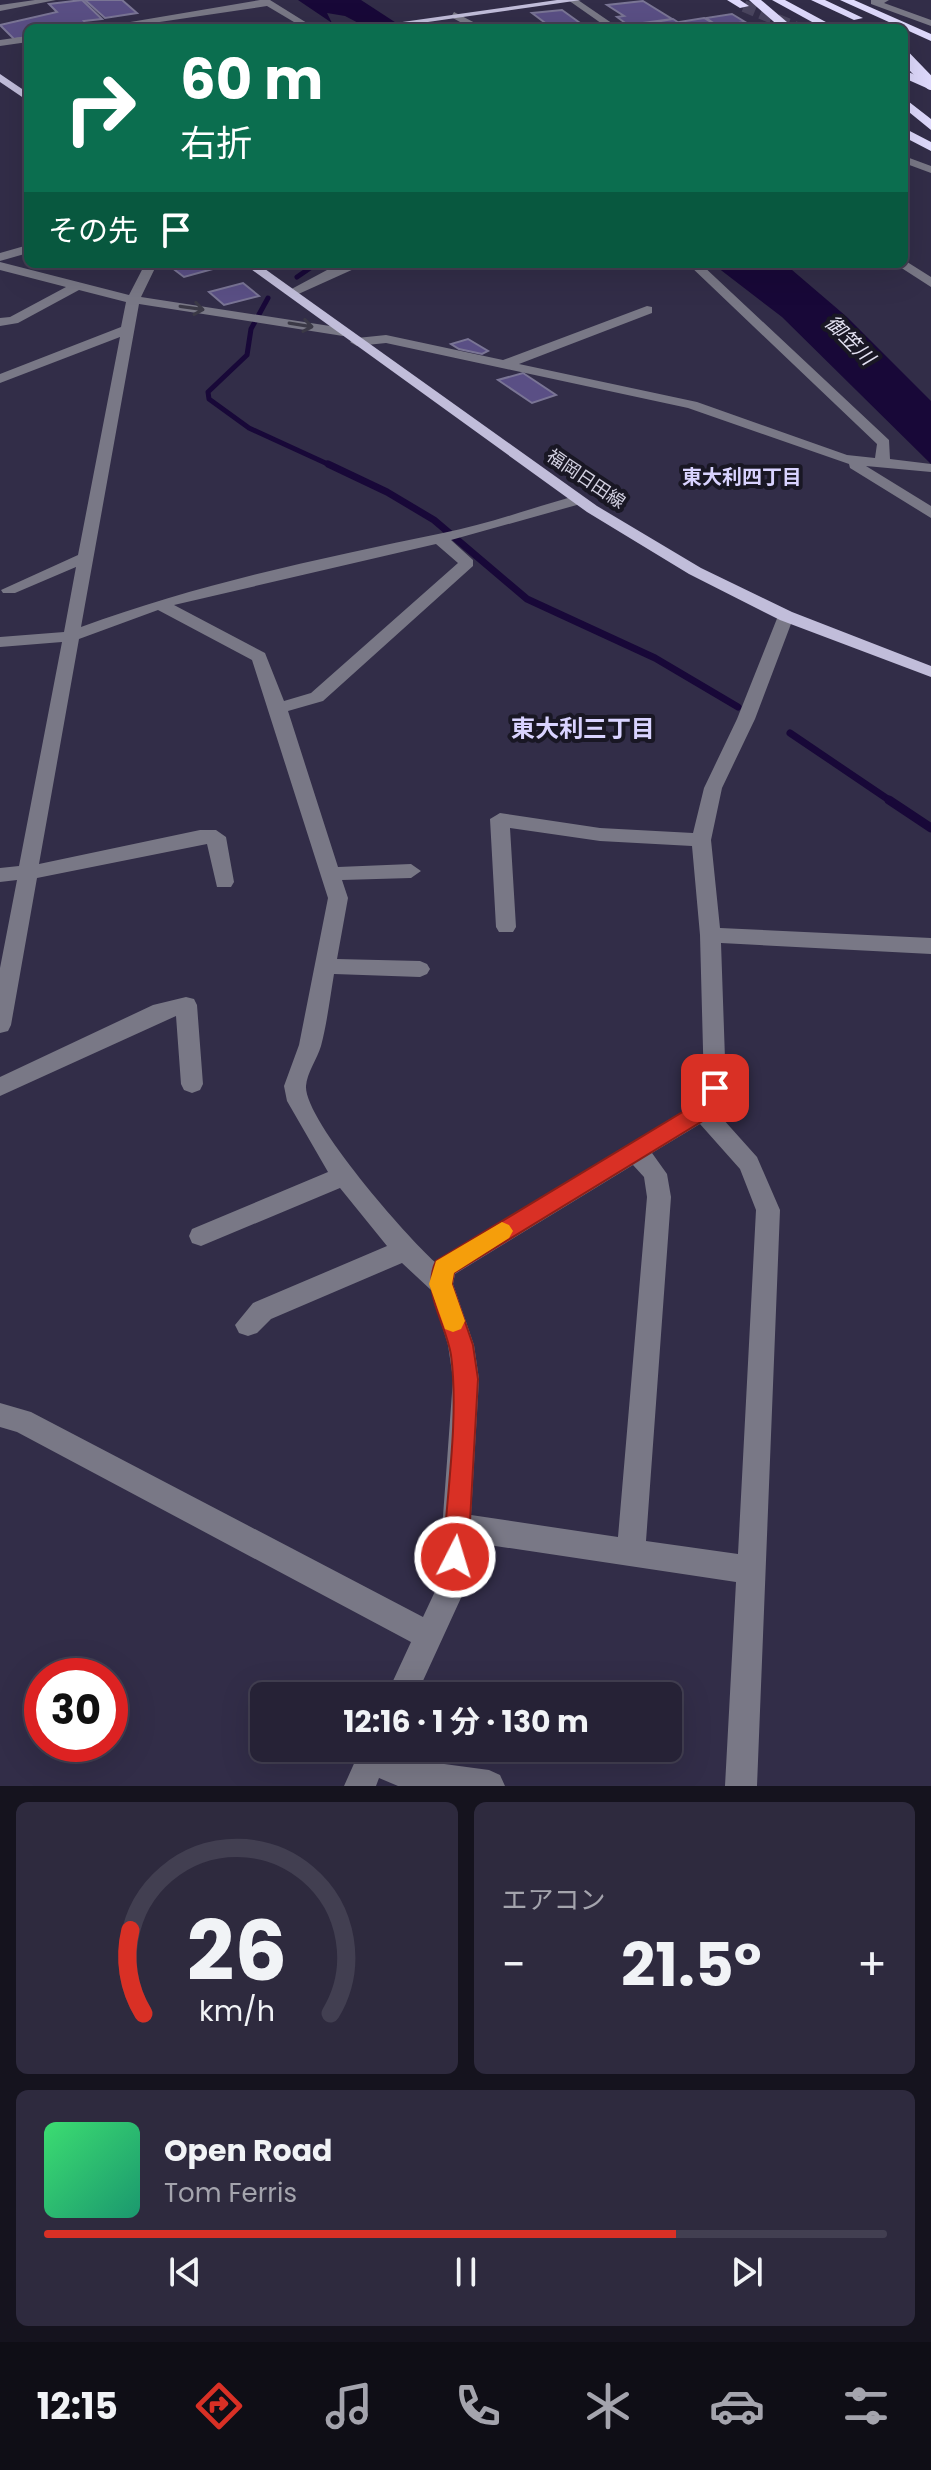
<!DOCTYPE html>
<html lang="ja">
<meta charset="utf-8">
<style>
:root{--surface:#262236;--page:#2e2a3e;--text:#f1f3f6;--muted:#a4a4ad;--line:#423f51;--accent:#d93025}
body{margin:0;font-family:Poppins,"Noto Sans JP",sans-serif;background:var(--page);color:var(--text);height:100vh;display:flex;flex-direction:column;font-size:30px;white-space:nowrap}
*{box-sizing:border-box;margin:0}
p{font-size:26px;color:var(--muted)}
.icon{flex:none;width:44px;height:44px;fill:none;stroke:currentColor;stroke-width:2;stroke-linecap:round;stroke-linejoin:round}
.map{position:relative;height:1786px;overflow:hidden}
.drawer{display:flex;flex-direction:column;gap:16px;padding:16px;background:#15131e;flex:1}
.drawer>*{flex:none}
.top-card{position:absolute;left:24px;top:24px;width:884px;height:244px;border-radius:12px;box-shadow:0 8px 32px #0002,0 0 0 2px var(--line);background:#0b6e4f;color:#fff;overflow:hidden}
.speed{position:absolute;left:24px;top:1658px;display:flex;gap:16px;font-size:40px;font-weight:700;text-align:center}
.speed>*{display:grid;place-content:center;width:104px;height:104px;border-radius:50%;background:var(--surface);box-shadow:0 8px 32px #0002,0 0 0 2px var(--line);line-height:1}
.speed .limit{border:12px solid #d22;background:#fff;color:#111}
.pin{position:absolute;display:grid;place-items:center;width:68px;height:68px;color:#fff;margin:-34px;border-radius:16px;box-shadow:0 4px 12px #0006}
.me{position:absolute;width:88px;margin:-44px;rotate:5deg;stroke-linejoin:round;filter:drop-shadow(0 0 6px #0008)}
.turn{display:flex;align-items:center;gap:28px;height:168px;padding:0 24px;font-size:36px}
.turn .icon{width:104px;height:104px;stroke-width:2.5}
.turn b{display:block;font-size:56px;line-height:68px}
.then{display:flex;align-items:center;height:76px;padding:0 24px;background:#0003;gap:16px;font-size:30px}
.big{font-size:60px;font-weight:700;line-height:1.1}
.drawer .card{flex:1;display:flex;flex-direction:column;justify-content:center;gap:12px;min-width:0;padding:0 28px;border-radius:12px;background:var(--page)}
.drawer .dial{align-items:center;gap:0}
.dial svg{height:208px;overflow:visible;fill:none;stroke:var(--line);stroke-width:7;stroke-linecap:round;text-anchor:middle}
.dial text{fill:var(--text);stroke:none}
.song{display:flex;align-items:center;gap:24px}
.cover{width:96px;height:96px;border-radius:12px;background:linear-gradient(135deg,hsl(140 70% 55%),hsl(160 70% 35%))}
.played{height:8px;border-radius:4px;background:linear-gradient(90deg,var(--accent) 75%,var(--line) 75%)}
.keys{display:flex;justify-content:space-around;direction:ltr}
.heat{display:flex;justify-content:space-between;align-items:center;font-size:44px;direction:ltr}
.drawer .tiles{flex:1;display:grid;gap:16px;grid-template-columns:1fr 1fr}
.card:last-child{grid-column:span 2}
.trip{position:absolute;left:250px;top:1682px;width:432px;height:80px;border-radius:12px;background:var(--surface);box-shadow:0 8px 32px #0002,0 0 0 2px var(--line);font-weight:700;line-height:80px;text-align:center}
.menu{display:flex;height:128px;justify-content:space-around;align-items:center;background:#0f0e16;color:var(--muted)}
.menu .icon{width:56px;height:56px}
.menu .active{color:var(--accent)}
.menu b{font-size:36px;color:var(--text)}
.map>svg:first-child{display:block}
.water{fill:#180838}
.lines{fill:none;stroke-linecap:round;stroke-linejoin:round}
.stream-far2{stroke:#180838;stroke-width:5}
.stream-far1{stroke:#180838;stroke-width:7}
.stream{stroke:#180838;stroke-width:9}
.building{fill:#5a4f85;stroke:#7a7595;stroke-width:2}
.highway-tunnel{stroke:#4a455f;stroke-width:12;stroke-dasharray:12 6;stroke-linecap:butt}
.minor{fill:#797886;fill-rule:evenodd}
.major{fill:#c1bdda;fill-rule:evenodd}
.highway{fill:#ded9fc;fill-rule:evenodd}
.highway-bridge{stroke:#ded9fc;stroke-width:12}
.oneway{stroke:#3b3946}
.route{fill:#d93025;stroke:#8d1f18;stroke-width:2}
.slow{fill:#f59e0b}
.labels{text-anchor:middle;stroke-width:8;stroke-linejoin:round;paint-order:stroke}
.far-street-label{font-size:18px;fill:#d2d0e1;stroke:#191724}
.far-water-label{font-size:20px;font-style:italic;fill:#e4e2f3;stroke:#191724}
.far-neighbourhood-label{font-size:20px;font-weight:bold;fill:#d9d3ff;stroke:#191724}
.neighbourhood-label{font-size:24px;font-weight:bold;fill:#d9d3ff;stroke:#191724}
</style>
<div class="map">
<svg width="931" height="1786" viewBox="0 0 931 1786">
<rect width="100%" height="100%" fill="#322d48"/>
<!-- water -->
<path class="water" d="M298,0h63l43,28h-36l-23,-12 -18,-3 5,10z
M713,264h72l62,53 84,84v63l-149,-147z"/>
<g class="lines">
<!-- stream-far2 -->
<path class="stream-far2" d="M297,277l19,-13
M268,298l-17,31 -4,26 -39,37 1,7 40,29 83,38"/>
<!-- stream-far1 -->
<path class="stream-far1" d="M328,464l59,28 47,28 93,79 128,59 83,49
M790,733l102,69"/>
<!-- stream -->
<path class="stream" d="M889,800l42,28"/>
</g>
<!-- building -->
<path class="building" d="M82,0l20,19 -18,2 7,7h-63v9l-14,2 -14,-14 57,-13 -8,-8z
M85,0h37l15,13 -32,5z
M643,1l29,18 -44,6 -11,-8 7,-1 -17,-11z
M562,10l25,18h-35l-20,-15z
M732,14l13,8 -27,4 -12,-8z
M704,18l12,7 -27,3 -10,-6z
M673,19l14,9h-45l-5,-3z
M167,264h49l4,3 -36,10z
M243,283l16,13 -35,9 -15,-13z
M468,339l20,12 -6,3 -23,-5 -8,-5z
M523,373l33,22 -24,8 -34,-23z"/>
<g class="lines">
<!-- highway-tunnel -->
<path class="highway-tunnel" d="M744,6l53,22"/>
<!-- minor -->
<path class="minor" d="M35,0h21l-56,11v-6z
M260,0h10l45,28h-11l-37,-22 -148,22h-24z
M568,0h10l41,28h-11z
M871,0h18l-5,3 47,17v6l-60,-22z
M454,12l27,14 2,2h-12l-20,-11z
M28,36v6l-28,4v-6z
M904,156l27,10v7l-27,-10z
M28,245v8l-28,8v-8z
M904,260l27,17v10l-31,-20 -2,-3h6z
M0,262l129,33 16,-31h12l-16,33 202,31 7,4 -7,4 -204,-32 -58,323c118,-43 240,-69 362,-94 46,-9 91,-26 136,-38l8,5 -3,3 -133,37 22,20v6l-150,135 -35,10 50,156 73,-3 10,7 -10,7 -69,2 6,18 -11,61 83,2 7,3 3,5 -3,5 -7,3 -86,-3c-4,24 -7,49 -13,72 -4,13 -14,27 -15,40 -2,34 101,151 129,176l259,-157 10,-18 -4,-152 -8,-89 -92,-5 -90,-13 6,99 -3,5h-14l-3,-5 -6,-108 10,-6 100,15 93,5 11,-45 33,-69 41,-103 8,-5 8,5 -39,103 -33,69 -11,52 9,88 211,10v16l-210,-11 5,145 -12,21 43,48 23,53 -23,576h-32l11,-204 -267,-40 -3,45 -50,109h-30l25,-54 -394,-210 -17,-5v-24l31,9 392,205 15,-32 15,-206 -5,-34 -17,-55 -29,-27 -131,56 -14,14 -9,3 -9,-3 -4,-8 18,-22 134,-57 -47,-58 -139,58 -9,-3 -3,-7 3,-7 136,-57 -41,-71 -3,-15 15,-41 29,-147 -76,-238 -94,-50 -79,29 -40,225 161,-34h16l10,7 8,45 -3,5h-14l-10,-43 -170,34 -26,147 -3,6 -8,2v-65l17,-88 -17,2v-14l19,-2 43,-224 -62,5v-10l64,-5 12,-65 -61,26h-12l-2,-3 77,-35 42,-218 -120,46v-9l121,-47 5,-25 -47,-12 -61,33 -18,3v-8l10,-1 56,-30 -66,-17zM436,544l22,19 -147,130 -27,8 -19,-48 -91,-48zM700,1124l40,45 16,41 -18,344 -92,-13 25,-344 -4,-23 -15,-21zM633,1165l11,12 3,20 -29,340 -147,-22 8,-136 -5,-34 -21,-61 2,-10z
M347,264h18l-71,32 -10,-3 43,-23z
M688,264h13l188,176 1,19 41,5v8l-65,-6 65,40v12l-81,-50 -1,-4 -161,-56 -302,-65 -29,3 -7,-4 7,-4 29,-3 117,25 144,-54 5,1v6l-133,51 178,38 150,53 28,3 2,-14z
M186,997l8,2 3,6 6,79 -3,6 -8,3 -8,-3 -3,-6 -5,-68 -176,80v-19l153,-72z
M361,1748h31l-1,4 16,7 82,11 11,5 5,11h-107l-19,-8 -3,8h-32z"/>
<!-- major -->
<path class="major" d="M557,0h24l-195,28h-26z
M0,74l28,19v8l-28,-19z
M244,264h14l339,242 104,62 91,44 139,54v11l-151,-57 -91,-46 -102,-62z"/>
<!-- highway -->
<path class="highway" d="M727,0h13l9,6 -9,2z
M749,0h12l33,28h-13z
M772,0h13l52,28h-14z
M811,0h14l38,18 -9,2z
M840,0h14l77,34v7z
M904,70l27,12v8l-27,-12z
M904,98l27,21v11l-27,-22z
M904,128l27,14v9l-27,-14z"/>
<!-- highway-bridge -->
<path class="highway-bridge" d="M904,56l27,28"/>
</g>
<!-- one-way arrows -->
<defs><path id="oneway-shaft" d="M-6 0H5M1.5-3L5.5 0L1.5 3" fill="none" stroke-width="1.6" stroke-linecap="round" stroke-linejoin="round" transform="scale(2)"/></defs>
<g class="oneway">
<use href="#oneway-shaft" transform="translate(192 308) rotate(8)"/>
<use href="#oneway-shaft" transform="translate(301 325) rotate(9)"/>
</g>
<!-- route -->
<path class="route" d="M715,1080l7,2 3,6 -16,29 -255,156 -2,11 21,61 5,34 -10,178 -4,9 -9,4 -9,-4 -3,-9c4,-63 16,-141 8,-202 -5,-32 -30,-63 -15,-94l258,-156 13,-23z"/>
<!-- slow -->
<path class="slow" d="M502,1222l7,3 4,6 -4,7 -55,35 -2,11 13,37 -4,8 -8,3 -8,-3 -16,-45 7,-23z"/>
<g class="labels">
<!-- far-street labels -->
<g class="far-street-label">
<text transform="translate(586 479) rotate(34)" y="6">福岡日田線</text>
</g>
<!-- far-water labels -->
<g class="far-water-label">
<text transform="translate(850 340) rotate(45)" y="7">御笠川</text>
</g>
<!-- far-neighbourhood labels -->
<g class="far-neighbourhood-label">
<text x="742" y="484">東大利四丁目</text>
</g>
<!-- neighbourhood labels -->
<g class="neighbourhood-label">
<text x="583" y="737">東大利三丁目</text>
</g>
</g>
</svg>
<div class="speed"><div class="limit">30</div></div>
<div class="pin" style="left:715px;top:1088px;background:#d93025"><svg class="icon" aria-label="arrive" viewBox="0 0 24 24"><path d="M6 21V4h12l-3 4 3 4H6"/></svg></div>
<svg class="me" style="left:455px;top:1557px" viewBox="-20 -20 40 40"><circle r="17" fill="#d93025" stroke="#fff" stroke-width="3"/><path d="M0-11L8 9 0 5-8 9z" fill="#fff"/></svg>
<div class="trip">12:16 · 1 分 · 130 m</div>
<div class="top-card">
<div class="turn"><svg class="icon" aria-label="right" viewBox="0 0 24 24"><path d="M7 20v-9h11M14 6l5 5-5 5"/></svg><div><b>60 m</b>右折</div></div>
<div class="then">その先<svg class="icon" aria-label="arrive" viewBox="0 0 24 24"><path d="M6 21V4h12l-3 4 3 4H6"/></svg></div>
</div>
</div>
<section class="drawer">
<div class="tiles">
<div class="card dial"><svg viewBox="0 0 100 80">
<path d="M14 69A42 42 0 1 1 86 69"/>
<path d="M14 69A42 42 0 0 1 9 37" stroke="#d93025"/>
<text x="50" y="56" font-size="32" font-weight="700">26</text>
<text x="50" y="72" font-size="11">km/h</text>
</svg></div>
<div class="card"><p>エアコン</p>
<div class="heat"><a>−</a><b class="big">21.5°</b><a>+</a></div>
</div>
<div class="card">
<div class="song"><i class="cover"></i><div><b>Open Road</b><p>Tom Ferris</p></div></div>
<div class="played"></div>
<div class="keys"><svg class="icon" aria-label="previous" viewBox="0 0 24 24"><path d="M18 5L8 12l10 7zM5 5v14"/></svg><svg class="icon" aria-label="pause" viewBox="0 0 24 24"><path d="M8 5v14M16 5v14"/></svg><svg class="icon" aria-label="next" viewBox="0 0 24 24"><path d="M6 5l10 7-10 7zM19 5v14"/></svg></div>
</div>
</div>
</section>
<nav class="menu">
<b>12:15</b>
<svg class="icon active" aria-label="directions" viewBox="0 0 24 24"><path d="M12 3l9 9-9 9-9-9zM9 14v-3h6M13 9l2 2-2 2"/></svg>
<svg class="icon" aria-label="music" viewBox="0 0 24 24"><path d="M9 18V5l10-2v13"/><circle cx="6" cy="18" r="3"/><circle cx="16" cy="16" r="3"/></svg>
<svg class="icon" aria-label="phone" viewBox="0 0 24 24"><path d="M5 4h4l2 5-3 2q2 4 5 5l2-3 5 2v4C11 20 4 13 5 4z"/></svg>
<svg class="icon" aria-label="climate" viewBox="0 0 24 24"><path d="M12 3v18M4 7l16 10M4 17L20 7"/></svg>
<svg class="icon" aria-label="car" viewBox="0 0 24 24"><path d="M5 17H2v-5l4-1 3-4h7l3 4 3 1v5h-3M9 17h6M6 11h13"/><circle cx="7" cy="17" r="2"/><circle cx="17" cy="17" r="2"/></svg>
<svg class="icon" aria-label="filters" viewBox="0 0 24 24"><path d="M4 7h16M4 17h16"/><circle cx="9" cy="7" r="2"/><circle cx="15" cy="17" r="2"/></svg>
</nav>
